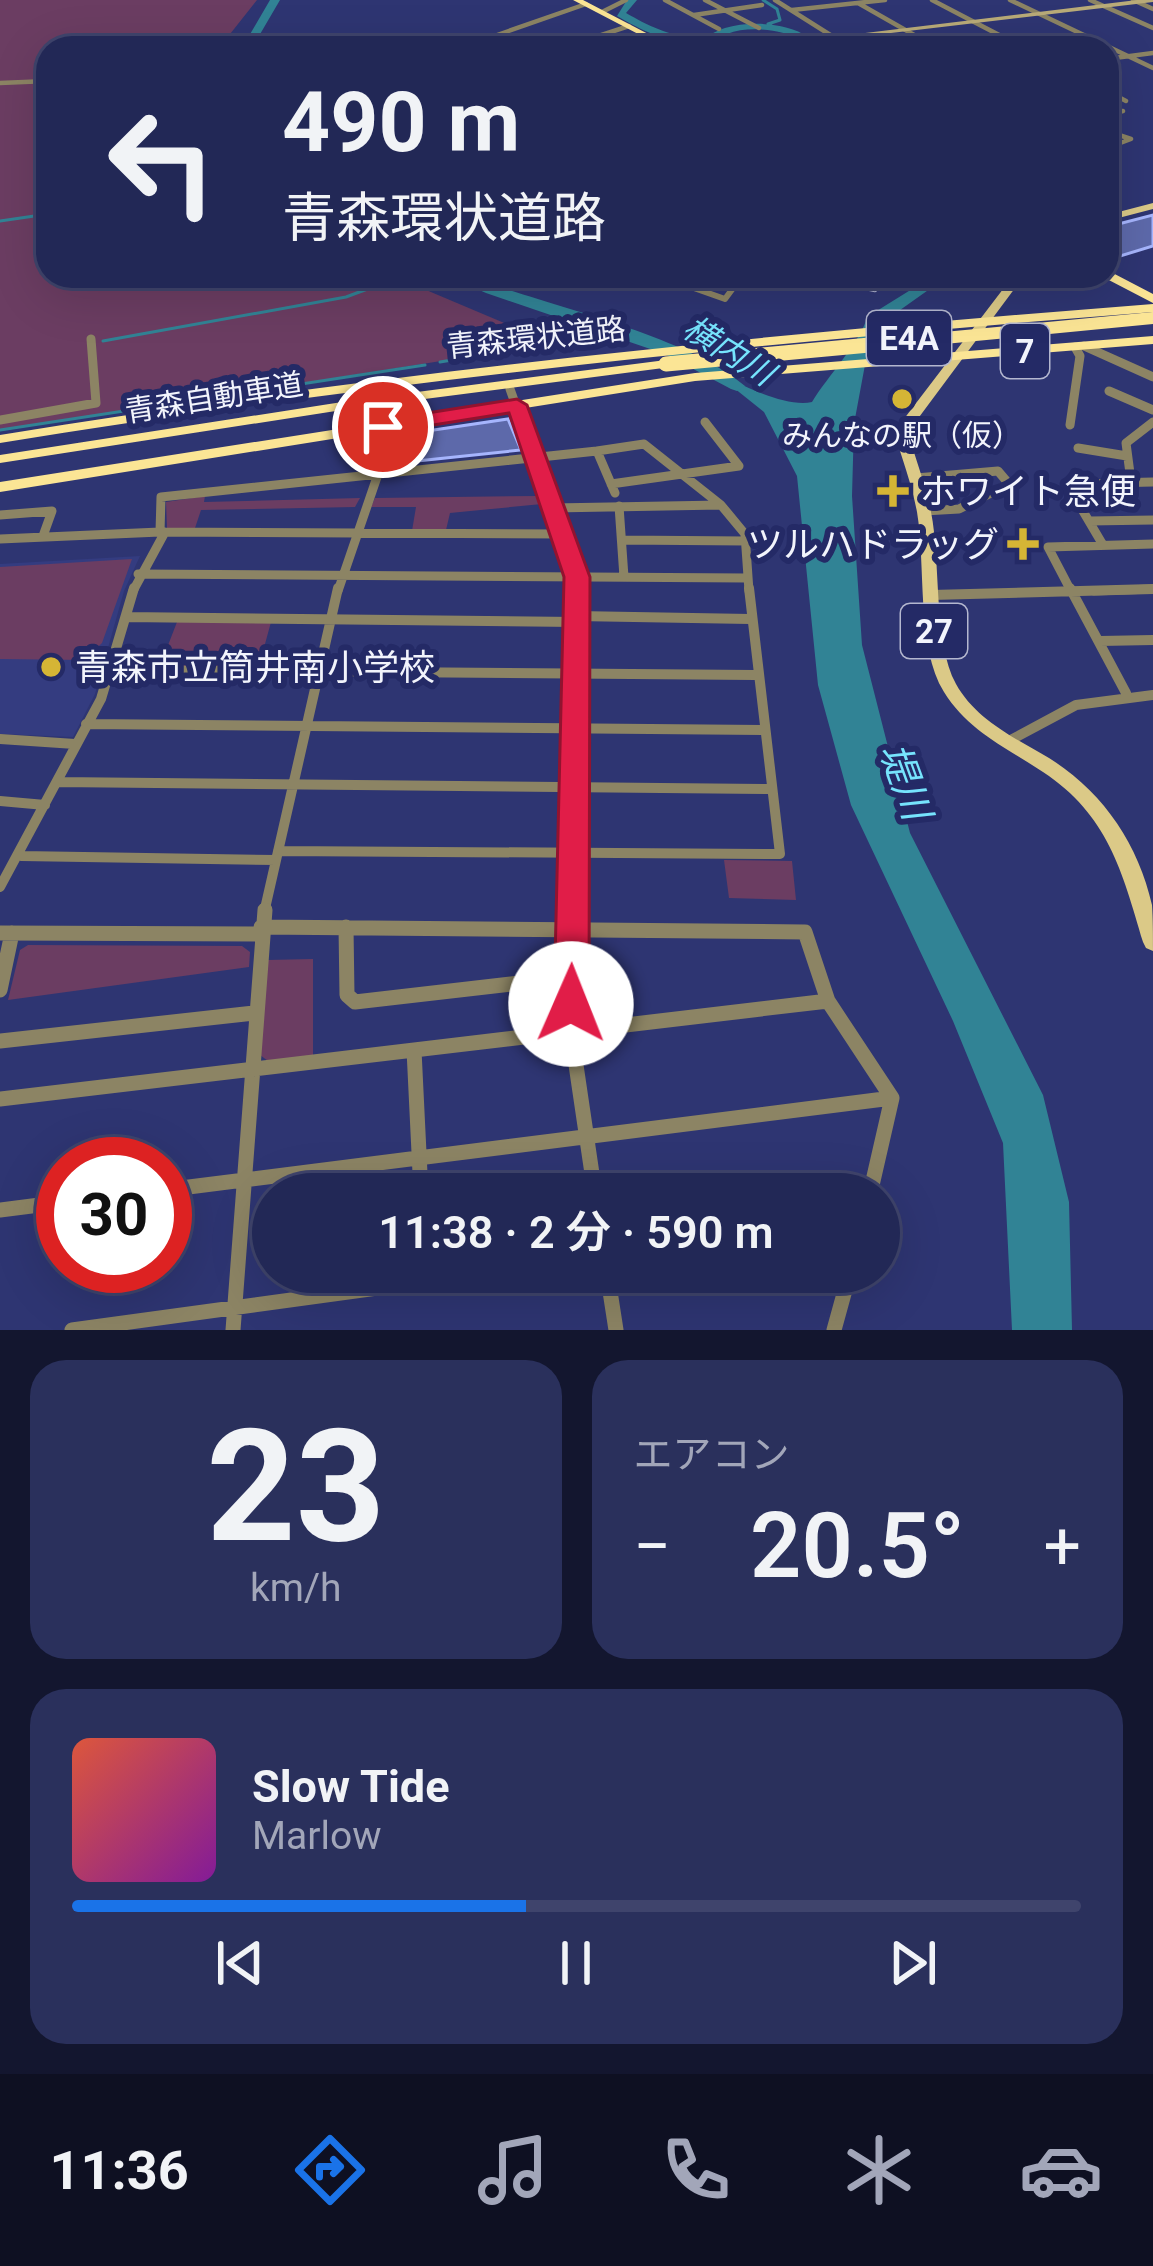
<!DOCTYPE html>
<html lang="ja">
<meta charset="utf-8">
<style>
:root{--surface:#222856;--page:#2a305c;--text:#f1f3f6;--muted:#a2a6b9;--line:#3f446c;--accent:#1a73e8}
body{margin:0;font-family:Roboto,"Noto Sans JP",sans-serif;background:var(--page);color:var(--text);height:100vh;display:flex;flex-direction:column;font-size:45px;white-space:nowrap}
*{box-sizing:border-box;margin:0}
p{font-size:39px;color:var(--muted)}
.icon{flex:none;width:66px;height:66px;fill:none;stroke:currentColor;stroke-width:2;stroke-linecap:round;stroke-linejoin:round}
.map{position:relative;height:1330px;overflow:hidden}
.sheet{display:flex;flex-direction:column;gap:30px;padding:30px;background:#13162f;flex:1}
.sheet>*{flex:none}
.banner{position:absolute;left:36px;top:36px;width:1083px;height:252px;border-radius:36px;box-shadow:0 12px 48px #0002,0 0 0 3px var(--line);background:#222856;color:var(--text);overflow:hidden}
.speed{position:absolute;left:36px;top:1137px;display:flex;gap:24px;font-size:60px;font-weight:700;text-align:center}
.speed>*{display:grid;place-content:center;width:156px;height:156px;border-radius:50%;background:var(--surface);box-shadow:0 12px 48px #0002,0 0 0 3px var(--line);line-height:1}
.speed .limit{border:18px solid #d22;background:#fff;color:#111}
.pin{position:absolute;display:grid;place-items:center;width:102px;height:102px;color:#fff;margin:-51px;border:6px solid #fff;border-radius:50%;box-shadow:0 3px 12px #0007}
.me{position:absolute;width:132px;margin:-66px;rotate:1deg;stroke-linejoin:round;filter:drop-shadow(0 0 9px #0008)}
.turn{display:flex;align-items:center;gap:42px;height:252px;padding:0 48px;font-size:54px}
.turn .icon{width:156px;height:156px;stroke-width:2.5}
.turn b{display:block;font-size:84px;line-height:102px}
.big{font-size:90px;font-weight:600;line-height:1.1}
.sheet .tile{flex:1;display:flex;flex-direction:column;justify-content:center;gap:18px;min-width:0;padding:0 42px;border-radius:36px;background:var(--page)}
.sheet .dial{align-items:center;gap:0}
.dial b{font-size:156px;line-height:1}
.song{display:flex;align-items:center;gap:36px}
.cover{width:144px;height:144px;border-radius:18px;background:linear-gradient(135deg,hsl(10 70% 55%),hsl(290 70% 35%))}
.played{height:12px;border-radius:6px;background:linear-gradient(90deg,var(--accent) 45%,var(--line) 45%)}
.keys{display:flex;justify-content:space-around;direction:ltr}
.heat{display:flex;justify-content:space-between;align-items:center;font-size:66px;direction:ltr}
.sheet .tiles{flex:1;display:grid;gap:30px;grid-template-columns:1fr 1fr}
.tile:last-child{grid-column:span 2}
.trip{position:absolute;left:252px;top:1173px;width:648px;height:120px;border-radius:60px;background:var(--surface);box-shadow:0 12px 48px #0002,0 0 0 3px var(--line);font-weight:600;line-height:120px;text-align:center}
.tab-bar{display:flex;height:192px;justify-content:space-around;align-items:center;background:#0e1022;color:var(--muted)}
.tab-bar .icon{width:84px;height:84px}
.tab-bar .active{color:var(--accent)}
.tab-bar b{font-size:54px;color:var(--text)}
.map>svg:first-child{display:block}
.built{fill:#343c80}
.green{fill:#6b3d62}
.water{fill:#318395}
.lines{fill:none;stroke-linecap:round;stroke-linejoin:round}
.stream{stroke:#318395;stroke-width:3}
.river{fill:#318395;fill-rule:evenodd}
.building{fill:#5d69aa;stroke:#a6b5fd;stroke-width:3}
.street-far4{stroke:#8c8464;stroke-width:4.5}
.street-far3{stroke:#8c8464;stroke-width:6}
.street-far2{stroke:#8c8464;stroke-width:9}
.street-far1{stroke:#8c8464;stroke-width:10}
.street{stroke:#8c8464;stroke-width:15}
.secondary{fill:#b9ab78;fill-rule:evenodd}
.primary{fill:#dbc987;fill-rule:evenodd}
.highway{fill:#fbe595;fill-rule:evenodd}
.rail-casing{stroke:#a9adc9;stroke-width:4.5}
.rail{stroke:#242a66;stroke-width:3;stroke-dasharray:4.5;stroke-linecap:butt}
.highway-bridge-far1{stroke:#fbe595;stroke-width:12}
.highway-bridge{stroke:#fbe595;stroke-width:15}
.route{fill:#e11d48;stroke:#92132f;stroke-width:3}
.poi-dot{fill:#d5b535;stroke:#242a66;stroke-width:4.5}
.labels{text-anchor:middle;stroke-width:12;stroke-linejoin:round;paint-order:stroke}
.far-street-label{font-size:30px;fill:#f2f4fc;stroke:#242a66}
.far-poi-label{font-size:30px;fill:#f2f4fc;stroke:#242a66}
.shield{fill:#242a66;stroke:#b4b7cf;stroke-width:3}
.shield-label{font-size:33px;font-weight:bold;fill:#f2f4fc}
.far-water-label{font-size:33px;font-style:italic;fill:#76e4fd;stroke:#242a66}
.poi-label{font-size:36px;fill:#f2f4fc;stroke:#242a66;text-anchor:start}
.water-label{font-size:39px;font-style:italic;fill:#76e4fd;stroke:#242a66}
</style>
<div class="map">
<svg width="1153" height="1330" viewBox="0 0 1153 1330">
<rect width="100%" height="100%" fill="#2e3572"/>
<!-- built -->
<path class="built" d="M140,556l-16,35 -29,103 -22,43 -73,-3v-170z"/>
<!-- green -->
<path class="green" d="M0,0h257l-38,48h-171v228h345l116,49 -1,14 -23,4v11l-485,77z
M205,496l-1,6 156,-4 -5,9 -154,3 -6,18h-28l-1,-26z
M538,496l4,8 -92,9 -4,17 -34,1 4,-24h-45l4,-9z
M132,559l-30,84 -18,17 -84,-1v-92z
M177,622h94l-12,44h-99z
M724,860l68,1 4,39 -67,-2z
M28,945l214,1 8,6 -1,15 -241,33 12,-50z
M313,959v97l-45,5 -8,-6 7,-95z"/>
<!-- water -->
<path class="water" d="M933,276h15l-62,44 -19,34 -13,70 -2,72 10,149 48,188 133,262 26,107 3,128h-60l-9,-187 -50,-122 -102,-216 -33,-120 -21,-209 -33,-64 -55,-44c26,14 75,40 103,34 15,-25 50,-62 55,-85z"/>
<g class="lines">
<!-- stream -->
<path class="stream" d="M763,0l14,9 3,11 -12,4 11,6
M0,221l48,-7
M496,293l19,-10
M639,339l8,-1
M103,341l243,-44 35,-13 -8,-3 12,-4
M499,352l104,-9
M440,362l42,-7
M0,430l425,-65"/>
<!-- river -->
<path class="river" d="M270,0h10l-28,48h-10z
M627,0h10l-11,13c21,12 46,25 72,24 10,0 17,-6 27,-9 24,-7 62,-6 83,9l-5,3c-22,-10 -53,-15 -76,-6 -10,3 -17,8 -28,9 -28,2 -58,-13 -82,-27z
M448,276h20c77,29 217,58 277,110l-8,5 -6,-2 -66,-35 -179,-61z"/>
</g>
<!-- building -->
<path class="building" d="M1153,215v31l-46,14v-33z
M508,419l13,31 -162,17 -2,-11 26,-7 -3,-11z"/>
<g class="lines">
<!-- street-far4 -->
<path class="street-far4" d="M665,0l54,29
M705,0l54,28
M775,0l76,48
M932,0l92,48
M1010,0l143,68
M1090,0l63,28
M1133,0l20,9
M858,3l79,45
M792,10l93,-10
M602,12l24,-12
M694,15l68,-10
M460,48l126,-44
M562,48l67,-22
M1107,59l46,-6
M0,83l48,-2
M1107,91l19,10
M1107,115l16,-4
M1107,131l24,8 -16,6"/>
<!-- street-far3 -->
<path class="street-far3" d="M660,276l65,23 17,-23
M579,280l7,-4"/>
<!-- street-far2 -->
<path class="street-far2" d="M1084,346l69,31
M510,389l67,188v14
M1109,391l44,19
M0,420l96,-17 -5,-64
M1070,425l10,-69 -5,-9
M1078,448l49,8
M597,451l47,-7 77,61
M916,478l82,-7 11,13 -50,25 -35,2
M1131,481l-5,-38 27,-21
M611,484l128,-18 -34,-44
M619,506l5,71
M553,508l168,-3 24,29 4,57
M0,515l52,-4 -9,25
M1090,521l63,-1
M160,532l1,-35 436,-46 18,42
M0,539l160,-7 404,2
M622,540l123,1
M1103,545l-36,-61 86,-2
M138,574l609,4
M133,591l32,-59
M338,591l39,-114
M1071,591l-23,-44 105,-3
M1094,591l59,-2"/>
<!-- street-far1 -->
<path class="street-far1" d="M1070,588l56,105
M931,595l222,-6
M576,616l174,3
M126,617l450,5
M1100,641l53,-1
M110,670l645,5
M86,724l677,6
M0,739l75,5
M1007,742l69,-37 77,-10
M57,782l713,7
M0,801l45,4
M278,851l502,3 -31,-266
M21,856l255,4
M0,887l101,-188 33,-111
M264,913l74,-325
M573,913l4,-325"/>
<!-- street -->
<path class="street" d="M573,910l-2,121 24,163
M261,927l544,5 23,69 64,97 -22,96
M346,927l1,68 8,7 217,-25
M0,933l260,1
M0,990l12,-57
M0,1041l254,-28
M414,1050l7,144
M0,1099l828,-98
M165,1190l727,-92
M0,1210l63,-8
M607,1272l9,58
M72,1330l422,-58
M233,1330l32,-420
M834,1330l16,-58"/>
<!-- secondary -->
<path class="secondary" d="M1137,0h16v2l-389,46h-22z"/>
<!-- primary -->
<path class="primary" d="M1153,203v6l-46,12v-6z
M1013,276h11l-116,156c7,26 18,53 23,80 10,49 2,130 25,172 20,36 59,54 93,74 53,33 89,85 103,147 1,14 1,31 1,46l-7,-3 -3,-6c-21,-71 -35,-127 -100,-170 -36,-24 -75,-41 -99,-80 -28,-45 -18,-127 -27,-180 -5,-27 -15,-54 -23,-80z"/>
<!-- highway -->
<path class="highway" d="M573,0h10l92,48h-10z
M1107,270l46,24v9l-50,-26 4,-1z
M1153,304v8c-386,30 -771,69 -1153,131v-8c382,-63 767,-101 1153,-131z
M1153,336v8l-458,37 -695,111v-10l695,-109z
M666,360l7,4 -2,3 -316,41 -355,55v-8l355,-55z"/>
<defs>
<path id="rail" d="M866,288l9,2"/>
</defs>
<!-- rail casing -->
<use href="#rail" class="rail-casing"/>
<!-- rail -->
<use href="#rail" class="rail"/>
<!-- highway-bridge-far1 -->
<path class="highway-bridge-far1" d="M902,342l251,-24"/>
<!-- highway-bridge -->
<path class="highway-bridge" d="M666,364l268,-25"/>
</g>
<!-- route -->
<path class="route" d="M517,399l10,6 63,172 -1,427 -5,11 -13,5 -12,-5 -5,-11 10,-427 -55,-164 -126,20 -11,-6 11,-7z"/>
<!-- markers -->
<g class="poi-dot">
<circle cx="902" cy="399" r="12"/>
<path d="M887 473h12v12h12v12h-12v12h-12v-12h-12v-12h12z"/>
<path d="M1017 526h12v12h12v12h-12v12h-12v-12h-12v-12h12z"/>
<circle cx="51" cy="667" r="12"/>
</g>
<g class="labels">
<!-- far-street labels -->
<g class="far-street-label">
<text transform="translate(536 338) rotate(-6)" y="10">青森環状道路</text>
<text transform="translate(214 398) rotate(-9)" y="10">青森自動車道</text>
</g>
<!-- far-poi labels -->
<g class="far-poi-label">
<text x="902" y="446">みんなの駅（仮）</text>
</g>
<!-- shield labels -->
<g class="shield">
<rect x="867" y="311" width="84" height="54" rx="9"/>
<rect x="1001" y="324" width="48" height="54" rx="9"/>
<rect x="901" y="604" width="66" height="54" rx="9"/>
</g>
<g class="shield-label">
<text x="909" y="350">E4A</text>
<text x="1025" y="363">7</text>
<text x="934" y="643">27</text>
</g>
<!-- far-water labels -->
<g class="far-water-label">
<text transform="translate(729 350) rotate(32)" y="12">横内川</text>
</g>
<!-- poi labels -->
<g class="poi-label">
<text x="920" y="504">ホワイト急便</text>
<text x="999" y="557" text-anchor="end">ツルハドラッグ</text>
<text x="75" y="680">青森市立筒井南小学校</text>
</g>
<!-- water labels -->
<g class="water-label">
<text transform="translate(906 781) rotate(70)" y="14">堤川</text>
</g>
</g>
</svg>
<div class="speed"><div class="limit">30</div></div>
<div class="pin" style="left:383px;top:427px;background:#d93025"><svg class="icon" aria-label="arrive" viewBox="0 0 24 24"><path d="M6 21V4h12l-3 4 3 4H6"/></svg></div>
<svg class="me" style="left:571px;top:1004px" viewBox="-20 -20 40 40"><circle r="19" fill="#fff"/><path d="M0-13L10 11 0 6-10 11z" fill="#e11d48"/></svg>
<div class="trip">11:38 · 2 分 · 590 m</div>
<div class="banner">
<div class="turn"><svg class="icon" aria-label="left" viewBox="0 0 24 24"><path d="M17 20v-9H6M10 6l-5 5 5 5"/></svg><div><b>490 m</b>青森環状道路</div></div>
</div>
</div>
<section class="sheet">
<div class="tiles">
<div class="tile dial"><b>23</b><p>km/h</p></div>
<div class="tile"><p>エアコン</p>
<div class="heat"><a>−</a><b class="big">20.5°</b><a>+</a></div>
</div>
<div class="tile">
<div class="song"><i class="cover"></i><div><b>Slow Tide</b><p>Marlow</p></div></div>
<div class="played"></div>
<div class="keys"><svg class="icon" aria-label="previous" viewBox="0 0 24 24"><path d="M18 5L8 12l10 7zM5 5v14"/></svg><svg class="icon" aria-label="pause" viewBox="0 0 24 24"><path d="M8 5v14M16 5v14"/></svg><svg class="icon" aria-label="next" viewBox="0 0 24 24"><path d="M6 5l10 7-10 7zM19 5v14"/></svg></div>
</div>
</div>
</section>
<nav class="tab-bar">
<b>11:36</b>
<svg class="icon active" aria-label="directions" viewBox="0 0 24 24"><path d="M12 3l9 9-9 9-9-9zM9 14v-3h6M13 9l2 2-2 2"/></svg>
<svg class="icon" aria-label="music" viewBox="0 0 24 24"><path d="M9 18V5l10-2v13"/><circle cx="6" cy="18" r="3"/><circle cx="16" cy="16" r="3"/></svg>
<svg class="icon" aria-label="phone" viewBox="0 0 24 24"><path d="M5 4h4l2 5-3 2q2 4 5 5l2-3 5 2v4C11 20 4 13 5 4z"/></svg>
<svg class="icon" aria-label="climate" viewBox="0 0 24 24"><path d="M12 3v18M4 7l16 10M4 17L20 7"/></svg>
<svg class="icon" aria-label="car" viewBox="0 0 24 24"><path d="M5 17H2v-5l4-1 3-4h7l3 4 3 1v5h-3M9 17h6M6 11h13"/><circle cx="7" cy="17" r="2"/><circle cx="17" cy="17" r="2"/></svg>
</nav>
